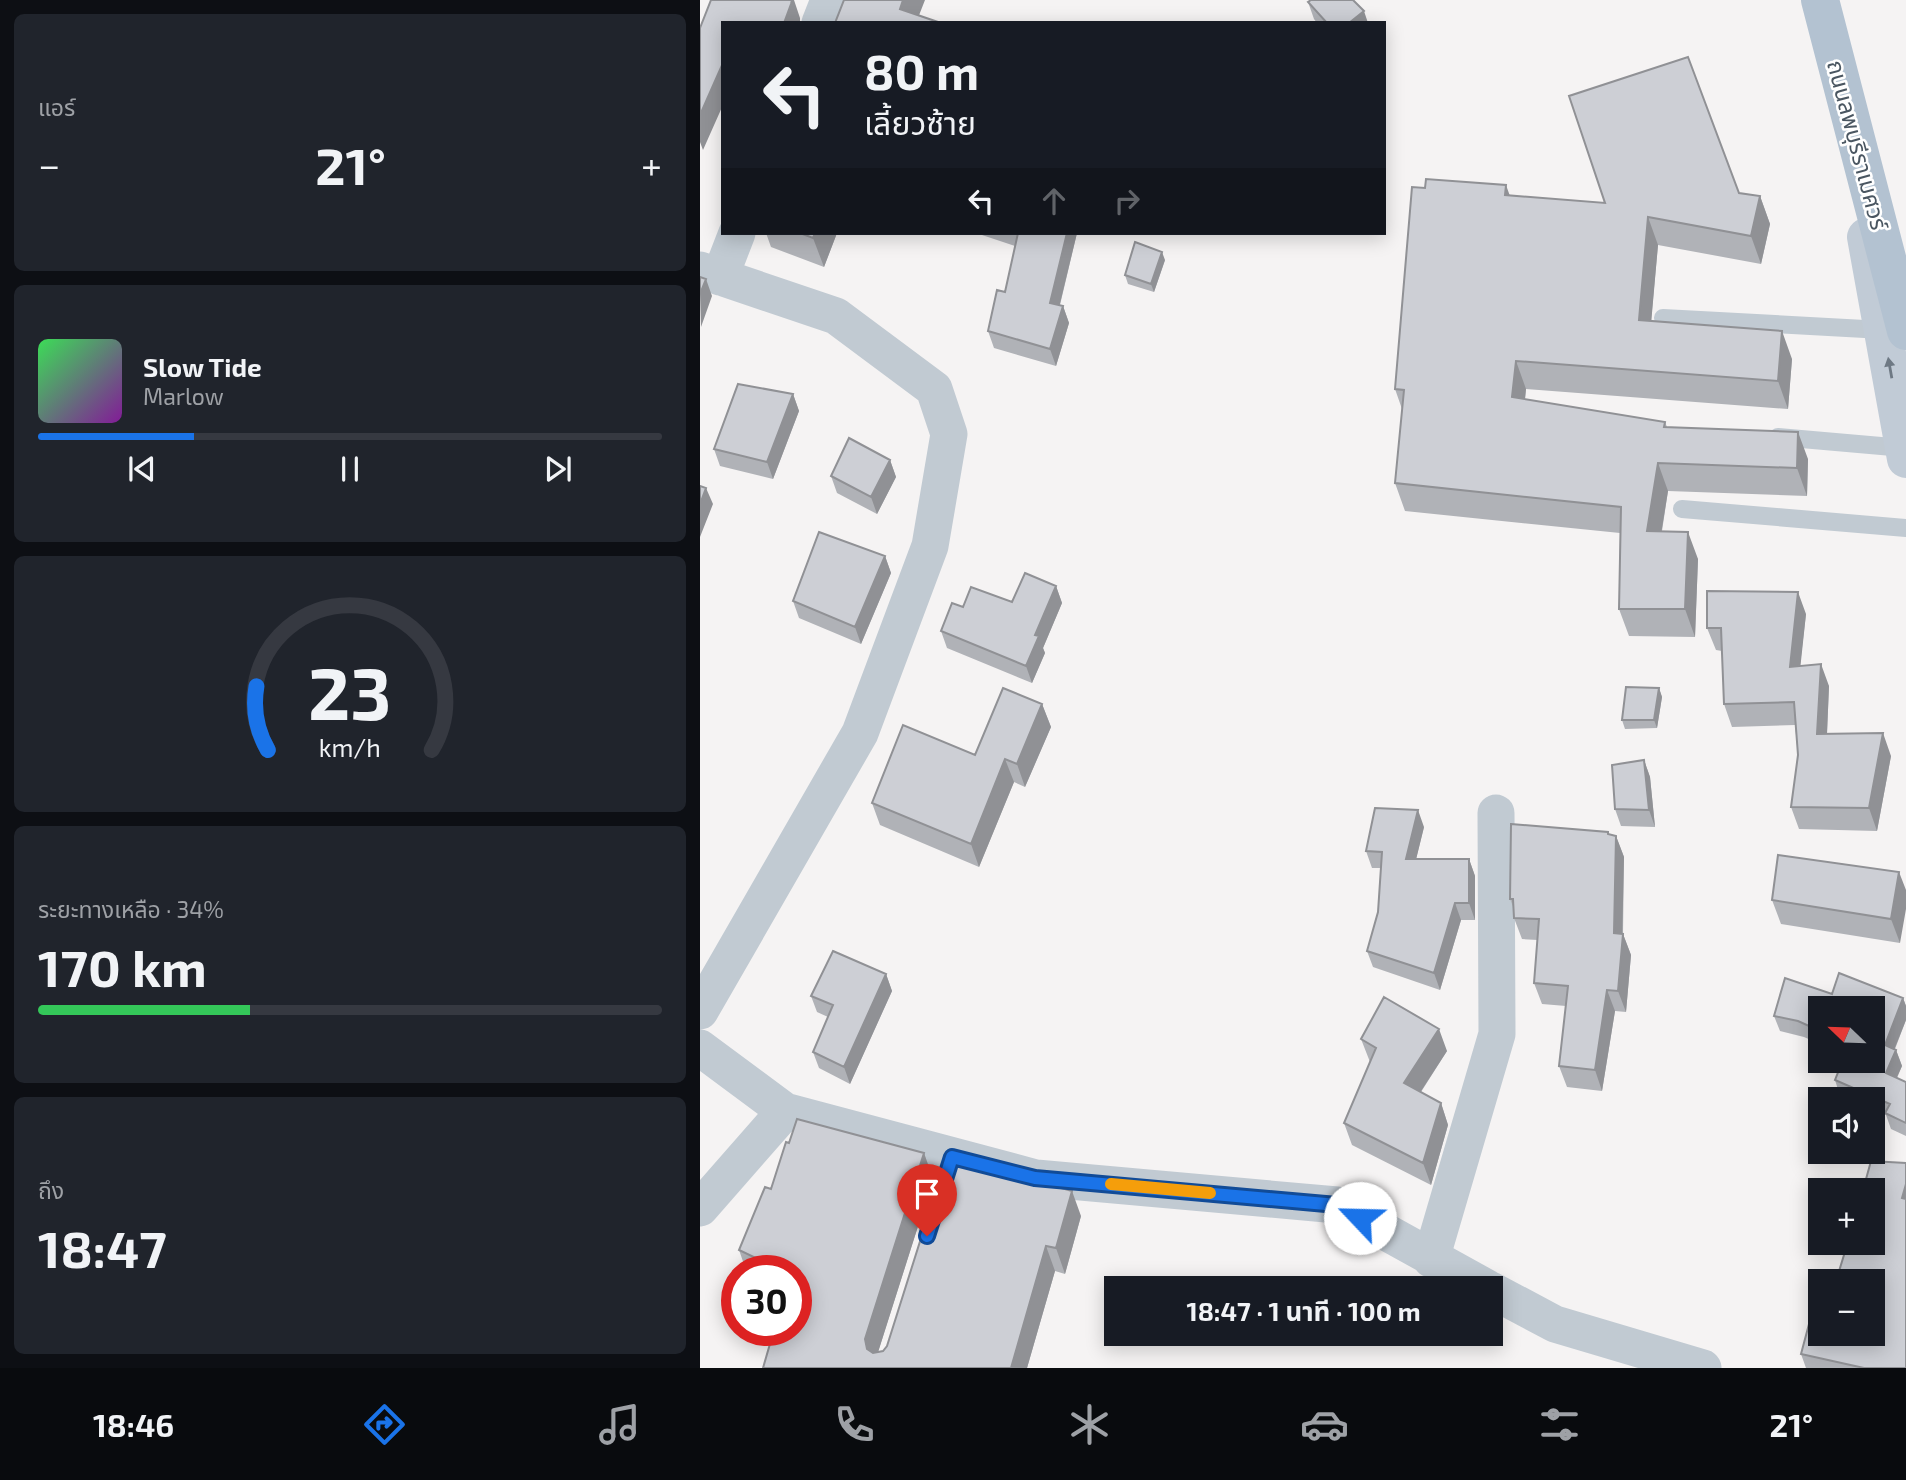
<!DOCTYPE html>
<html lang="th">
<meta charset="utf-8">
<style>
:root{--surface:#171b24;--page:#20242c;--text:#f1f3f6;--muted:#9ea1a6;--line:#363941;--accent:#1a73e8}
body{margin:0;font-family:"Exo 2","Noto Sans Thai",sans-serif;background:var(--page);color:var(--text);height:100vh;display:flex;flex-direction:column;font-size:26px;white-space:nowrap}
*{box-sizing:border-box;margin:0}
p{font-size:23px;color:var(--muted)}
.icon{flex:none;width:38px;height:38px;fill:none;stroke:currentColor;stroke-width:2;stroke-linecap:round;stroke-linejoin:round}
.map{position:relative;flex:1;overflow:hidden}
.sheet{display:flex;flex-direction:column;gap:14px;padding:14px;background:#0d0f14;width:700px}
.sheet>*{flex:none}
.top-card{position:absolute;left:21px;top:21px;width:665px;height:214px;border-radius:0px;box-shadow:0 4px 18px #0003;background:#171b24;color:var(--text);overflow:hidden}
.needle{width:46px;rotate:293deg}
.fabs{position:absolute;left:1108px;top:996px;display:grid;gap:14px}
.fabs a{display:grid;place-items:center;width:77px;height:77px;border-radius:0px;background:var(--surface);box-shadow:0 4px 18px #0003;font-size:35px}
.speed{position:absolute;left:21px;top:1255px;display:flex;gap:14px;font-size:35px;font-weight:700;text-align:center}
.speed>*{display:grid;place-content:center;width:91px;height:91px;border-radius:50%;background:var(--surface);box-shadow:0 4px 18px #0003;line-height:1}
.speed .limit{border:10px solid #d22;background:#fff;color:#111}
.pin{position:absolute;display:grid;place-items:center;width:60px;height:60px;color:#fff;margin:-72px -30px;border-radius:50% 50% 50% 0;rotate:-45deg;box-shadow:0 0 7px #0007}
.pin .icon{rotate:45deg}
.me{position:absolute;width:77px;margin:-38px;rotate:294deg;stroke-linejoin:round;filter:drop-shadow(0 0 5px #0008)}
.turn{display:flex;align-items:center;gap:24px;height:147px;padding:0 28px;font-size:32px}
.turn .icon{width:91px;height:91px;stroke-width:2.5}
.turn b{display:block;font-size:49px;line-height:60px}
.lanes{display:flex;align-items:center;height:66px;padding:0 28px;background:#0003;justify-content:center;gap:35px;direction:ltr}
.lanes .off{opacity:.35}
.big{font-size:52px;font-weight:700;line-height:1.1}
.sheet .widget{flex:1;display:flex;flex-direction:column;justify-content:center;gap:10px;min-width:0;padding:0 24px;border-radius:10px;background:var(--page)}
.sheet .dial{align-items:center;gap:0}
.dial svg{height:182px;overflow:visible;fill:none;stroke:var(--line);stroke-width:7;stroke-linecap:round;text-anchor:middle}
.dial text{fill:var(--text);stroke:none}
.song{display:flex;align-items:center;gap:21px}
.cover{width:84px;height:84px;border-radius:10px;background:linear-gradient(135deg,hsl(130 70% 55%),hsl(290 70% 35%))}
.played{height:7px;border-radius:4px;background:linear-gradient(90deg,var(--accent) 25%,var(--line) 25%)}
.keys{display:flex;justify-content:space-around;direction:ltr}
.heat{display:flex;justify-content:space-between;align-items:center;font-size:38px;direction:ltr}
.charge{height:10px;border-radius:5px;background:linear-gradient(90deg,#34c759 34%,var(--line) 0)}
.trip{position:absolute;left:404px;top:1276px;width:399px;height:70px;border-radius:0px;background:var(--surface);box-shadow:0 4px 18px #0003;font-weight:700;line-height:70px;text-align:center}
.tab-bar{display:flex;height:112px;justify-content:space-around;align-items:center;background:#090b0e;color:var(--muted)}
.tab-bar .icon{width:49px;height:49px}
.tab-bar .on{color:var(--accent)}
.tab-bar b{font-size:32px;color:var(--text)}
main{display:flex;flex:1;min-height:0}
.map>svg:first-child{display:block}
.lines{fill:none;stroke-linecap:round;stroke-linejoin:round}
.service{stroke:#c1cad2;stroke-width:18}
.minor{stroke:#c1cad2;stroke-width:37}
.secondary{stroke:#c1cbd6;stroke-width:38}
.primary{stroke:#b3c2d1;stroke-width:38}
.wall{fill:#b0b2b7}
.shaded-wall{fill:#909195}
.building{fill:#cdcfd5;stroke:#909195;stroke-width:2}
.oneway{fill:#6e7984}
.route-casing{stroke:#114b97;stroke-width:18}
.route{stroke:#1a73e8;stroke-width:12}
.slow{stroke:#f59e0b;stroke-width:12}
.labels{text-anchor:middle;stroke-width:5;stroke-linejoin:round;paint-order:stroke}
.street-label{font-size:23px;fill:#4a5661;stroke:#fff}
</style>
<main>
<section class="sheet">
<div class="widget"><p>แอร์</p>
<div class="heat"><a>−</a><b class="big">21°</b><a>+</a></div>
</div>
<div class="widget">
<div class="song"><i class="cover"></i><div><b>Slow Tide</b><p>Marlow</p></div></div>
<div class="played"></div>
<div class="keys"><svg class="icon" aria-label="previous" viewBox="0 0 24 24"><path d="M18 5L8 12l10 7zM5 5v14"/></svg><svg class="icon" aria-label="pause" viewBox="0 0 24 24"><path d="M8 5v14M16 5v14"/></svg><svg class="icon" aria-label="next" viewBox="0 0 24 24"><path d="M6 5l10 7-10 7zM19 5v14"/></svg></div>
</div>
<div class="widget dial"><svg viewBox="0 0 100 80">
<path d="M14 69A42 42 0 1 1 86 69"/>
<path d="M14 69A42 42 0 0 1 9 41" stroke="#1a73e8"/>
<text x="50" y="56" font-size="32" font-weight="700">23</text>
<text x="50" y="72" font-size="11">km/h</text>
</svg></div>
<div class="widget"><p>ระยะทางเหลือ · 34%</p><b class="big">170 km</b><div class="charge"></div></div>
<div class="widget"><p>ถึง</p><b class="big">18:47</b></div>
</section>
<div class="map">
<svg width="1206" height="1368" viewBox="0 0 1206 1368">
<rect width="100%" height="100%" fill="#f5f3f3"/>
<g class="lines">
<!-- service -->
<path class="service" d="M963,318l220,12
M1078,437l126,11
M982,509l224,19"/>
<!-- minor -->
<path class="minor" d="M120,23l9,-23
M0,270l136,46 98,73 15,45 -19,112 -70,187 -160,278
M20,277l17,-44
M0,1048l85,63 251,67 301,27 150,83
M0,1208l85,-97
M731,1259l66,-225 -1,-221
M791,1290l64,34 148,44"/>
<!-- secondary -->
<path class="secondary" d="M1166,237l40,222"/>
<!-- primary -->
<path class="primary" d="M1120,0l86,331"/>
</g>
<!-- wall -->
<path class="wall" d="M608,2l60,21h-51l-3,-4z
M1039,193l21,3 10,28 -9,40 -103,-19 -7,76 141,38 -4,50 -262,-20 -1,11 140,22 2,5 141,32 -1,37 -139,-5 -6,40 36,28 -3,78 -66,-1 -10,-27 1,-76 -215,-22 -10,-28 7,-74 -7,-20 115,-193 95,7z
M66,233h71l-13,34 -53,-20z
M276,233h101l-17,72 3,1 6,17 -13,43 -62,-18 -6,-17 17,-39 10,-46z
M465,260l-11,32 -26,-8 -3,-9z
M93,394l6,17 -26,68 -53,-13 -6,-17z
M190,460l6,17 -19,37 -40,-21 -6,-17z
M185,556l6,17 -30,71 -62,-26 -6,-17z
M356,586l6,17 -19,45 2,5 -13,30 -85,-35 -6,-17 71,-29z
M1106,614l-6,51 29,21 -2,48 64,22 -14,75 -78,-2 -8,-22 7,-52 -3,-30 -63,2 -8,-23 -2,-53 -6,-1 -9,-22z
M959,688l3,9 -5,31 -32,1 -3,-9z
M342,704l9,23 -26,60 -11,-5 -35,85 -99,-42 -8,-22 103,-48z
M944,760l6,17 5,50 -34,-1 -6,-17z
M724,827l-8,32h53l6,17v44h-14l-21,70 -67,-23 -6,-16 11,-39 3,-44h-9l-6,-17z
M908,832l1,3 7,1 8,21 -1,77 8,21 -5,57 -11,-1 -13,80 -35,-4 -8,-21 7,-60 -24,-2 -8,-21 4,-43 -16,-1 -8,-21v-9l-4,-10z
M1199,872l1,71 -119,-19 -9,-24z
M1139,973l64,25 3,8v14l-11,29 1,1 6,16 -5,12 9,4v54l-15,-7 -5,-14 -14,-6v-10h-24l-8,-3 -5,-16 8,-20h29v-52h-52v36l-16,-7 -24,-6 -6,-15 11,-38 47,16z
M186,974l6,17 -42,93 -31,-16 -6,-16 15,-35 -11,-5 -6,-16z
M661,1039l86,12 -26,41 20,11 7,22 -17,60 -79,-40 -8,-22 26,-61z
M89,1143l135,10 9,26 -55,173 5,-1 198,-135 -16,58 -10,-3 -28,97h-264l33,-98h-50l-7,-20 32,-61z
M1120,1334l86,34h-100l-5,-14z"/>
<!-- shaded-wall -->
<path class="shaded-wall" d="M92,0h2l6,18v5h-16z
M203,0h22l-9,23 -16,-14z
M664,11l4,12h-19z
M23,63v42l-20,45 -3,-8v-27z
M806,185l10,28 -11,-18z
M1060,196l10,28 -9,40 -10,-28z
M948,217l10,28 -9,102 -10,-27z
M115,233h22l-13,34 -11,-29z
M367,233h10l-21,87 -6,-17z
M462,252l3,8 -11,32 -3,-8z
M6,279l6,17 -11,31 -1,-33z
M363,306l6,17 -13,43 -6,-17z
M1082,331l10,28 -4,50 -10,-28z
M816,361l10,28 -4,36 -10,-28z
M93,394l6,17 -26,68 -6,-17z
M1098,432l10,27 -1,37 -10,-28z
M190,460l6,17 -19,37 -6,-17z
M958,463l10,28 -11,68 -10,-28z
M6,488l7,16 -13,33v-33z
M988,532l10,27 -3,78 -10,-28z
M185,556l6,17 -30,71 -6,-17z
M356,586l6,17 -19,45 2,5 -13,30 -6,-17 9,-31z
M1098,592l8,22 -8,75 -8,-22z
M1121,664l8,22 -3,70 -9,-22z
M959,688l3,9 -5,31 -3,-8z
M342,704l9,23 -26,60 -8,-23z
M1183,733l8,23 -14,75 -8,-23z
M305,759l9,23 -35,85 -8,-23z
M944,760l6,17 5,50 -6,-17z
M718,810l6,17 -12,49 -6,-17z
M916,836l8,21 -2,89 1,-12 8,21 -5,57 -8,-21 -4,-58z
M769,859l6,17v44l-6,-17z
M1199,872l7,18v19l-6,34 -9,-24z
M755,903l6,17 -21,70 -6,-17z
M186,974l6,17 -42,93 -6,-17z
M907,990l8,21 -13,80 -7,-21z
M1203,998l3,8v14l-16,40 -5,-15z
M739,1029l8,22 -35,54 -8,-22z
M1196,1050l6,16 -10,22 -6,-15z
M741,1103l7,22 -17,60 -8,-22z
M224,1153l9,26 -59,186 -7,-16 -2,-10z
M1206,1184v26l-4,-12z
M372,1191l9,25 -16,58 -9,-26z
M346,1246l9,25 -28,97h-16z"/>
<!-- building -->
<path class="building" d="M11,0h81l-1,4 -7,19h-61v40l-23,52v-87z
M144,0h59l-3,9 41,14h-106z
M611,0h42l11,11 -15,12h-22l-19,-21z
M988,57l51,136 21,3 -9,40 -103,-19 -9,103 143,11 -4,50 -262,-20 -4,36 153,25 -1,5 134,5 -1,36 -139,-5 -11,68 41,1 -3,77h-66l2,-102 -226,-24 9,-93 -9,-1 17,-202 13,1 1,-9 80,6 -1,10 100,8 -36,-107z
M100,233h15l-2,5z
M318,233h49l-17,70 13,3 -13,43 -62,-18 9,-41 8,2z
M435,242l27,10 -11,32 -26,-9z
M0,277l6,2 -6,15z
M38,384l55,10 -26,68 -53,-13z
M149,438l41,22 -19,37 -40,-21z
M0,486l6,2 -6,16z
M119,532l66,24 -30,71 -62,-26z
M325,573l31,13 -21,49 4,1 -13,30 -85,-35 11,-28 11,4 8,-20 41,15z
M1007,591l91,1 -8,75 31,-3 -4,70 66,-1 -14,75 -78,-1 7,-52 -4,-53 -70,2 -3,-76h-14z
M926,687l33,1 -5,32h-32z
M303,688l39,16 -25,60 -12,-5 -34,85 -99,-41 31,-78 72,30z
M944,760l5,50 -34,-1 -3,-44z
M675,808l43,2 -12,49h63v44h-14l-21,70 -67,-22 11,-39 4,-60 -16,-1z
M811,824l97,8v2l8,2 -2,97 9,1 -5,57 -11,-1 -12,80 -36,-4 9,-80 -34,-3 5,-64 -25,-1 -1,-19h-3z
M1078,855l121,17 -8,47 -119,-19z
M133,951l53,23 -42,93 -31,-15 20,-47 -22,-9z
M1139,973l64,25 -18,47 11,5 -10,23 20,9v41l-21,-10 5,-9 -55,-24 8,-20h29v-52h-52v23l-22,-10 -24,-5 11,-38 47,16z
M684,997l55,32 -35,54 37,20 -18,60 -79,-40 32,-75 -15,-9z
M97,1119l127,34 -59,186 2,10 6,4 10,-2 4,-5 59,-187 24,7 1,-3 101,28 -16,57 -10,-2 -35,122h-248l11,-38h22v-60h-42l4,-11 -19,-9 26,-63 6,2 15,-47 3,1z
M1171,1161l35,2v21l-4,14 4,1v169h-42l-63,-14 12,-45 7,1v24h52v-53h-36l12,-39h24v-52h-9z"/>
<!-- one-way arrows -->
<defs><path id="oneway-solid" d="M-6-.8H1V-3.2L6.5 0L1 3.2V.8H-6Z" transform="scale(1.75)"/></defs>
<use class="oneway" href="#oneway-solid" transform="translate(1190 368) rotate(-100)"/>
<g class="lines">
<defs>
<path id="route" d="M227,1236l25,-79 83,21 302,27 23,13"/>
</defs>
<!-- route casing -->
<use href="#route" class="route-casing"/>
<!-- route -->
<use href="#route" class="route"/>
<!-- slow -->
<path class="slow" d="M411,1184l99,9"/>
</g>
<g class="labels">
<!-- street labels -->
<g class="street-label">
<text transform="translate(1157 145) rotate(75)" y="8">ถนนลพบุรีราเมศวร์</text>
</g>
</g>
</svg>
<div class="fabs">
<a><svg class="needle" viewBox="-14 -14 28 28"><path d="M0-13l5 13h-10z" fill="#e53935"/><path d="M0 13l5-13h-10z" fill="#9ea1a6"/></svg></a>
<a><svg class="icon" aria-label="sound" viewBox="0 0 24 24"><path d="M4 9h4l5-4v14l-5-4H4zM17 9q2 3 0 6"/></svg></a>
<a>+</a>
<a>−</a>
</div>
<div class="speed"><div class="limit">30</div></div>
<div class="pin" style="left:227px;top:1236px;background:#d93025"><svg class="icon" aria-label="arrive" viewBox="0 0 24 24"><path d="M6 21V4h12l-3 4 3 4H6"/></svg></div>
<svg class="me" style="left:660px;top:1218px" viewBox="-20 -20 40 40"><circle r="19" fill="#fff"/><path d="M0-13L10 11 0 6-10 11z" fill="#1a73e8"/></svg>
<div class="trip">18:47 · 1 นาที · 100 m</div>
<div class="top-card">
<div class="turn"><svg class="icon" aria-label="left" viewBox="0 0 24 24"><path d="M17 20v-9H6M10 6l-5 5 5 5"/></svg><div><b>80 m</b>เลี้ยวซ้าย</div></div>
<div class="lanes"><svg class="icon" aria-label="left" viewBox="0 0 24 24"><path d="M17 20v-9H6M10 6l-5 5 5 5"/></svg><svg class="icon off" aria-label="ahead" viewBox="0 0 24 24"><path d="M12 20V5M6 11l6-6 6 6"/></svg><svg class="icon off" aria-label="right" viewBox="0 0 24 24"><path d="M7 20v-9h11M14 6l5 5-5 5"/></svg></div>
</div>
</div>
</main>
<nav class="tab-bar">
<b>18:46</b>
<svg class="icon on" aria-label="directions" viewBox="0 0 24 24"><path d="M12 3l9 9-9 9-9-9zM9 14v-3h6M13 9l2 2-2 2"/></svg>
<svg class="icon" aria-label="music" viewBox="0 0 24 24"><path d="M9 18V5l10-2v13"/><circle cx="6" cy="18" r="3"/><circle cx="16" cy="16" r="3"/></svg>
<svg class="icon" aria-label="phone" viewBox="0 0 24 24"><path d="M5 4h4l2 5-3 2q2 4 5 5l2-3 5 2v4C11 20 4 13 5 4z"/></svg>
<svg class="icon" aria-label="climate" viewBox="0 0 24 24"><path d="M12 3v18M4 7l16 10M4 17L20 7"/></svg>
<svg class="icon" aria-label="car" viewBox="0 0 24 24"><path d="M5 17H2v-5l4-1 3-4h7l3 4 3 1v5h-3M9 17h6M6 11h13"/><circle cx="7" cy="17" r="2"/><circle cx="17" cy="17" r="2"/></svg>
<svg class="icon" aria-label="filters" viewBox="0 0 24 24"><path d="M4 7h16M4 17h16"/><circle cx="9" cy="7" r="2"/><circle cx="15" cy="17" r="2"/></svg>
<b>21°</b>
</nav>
